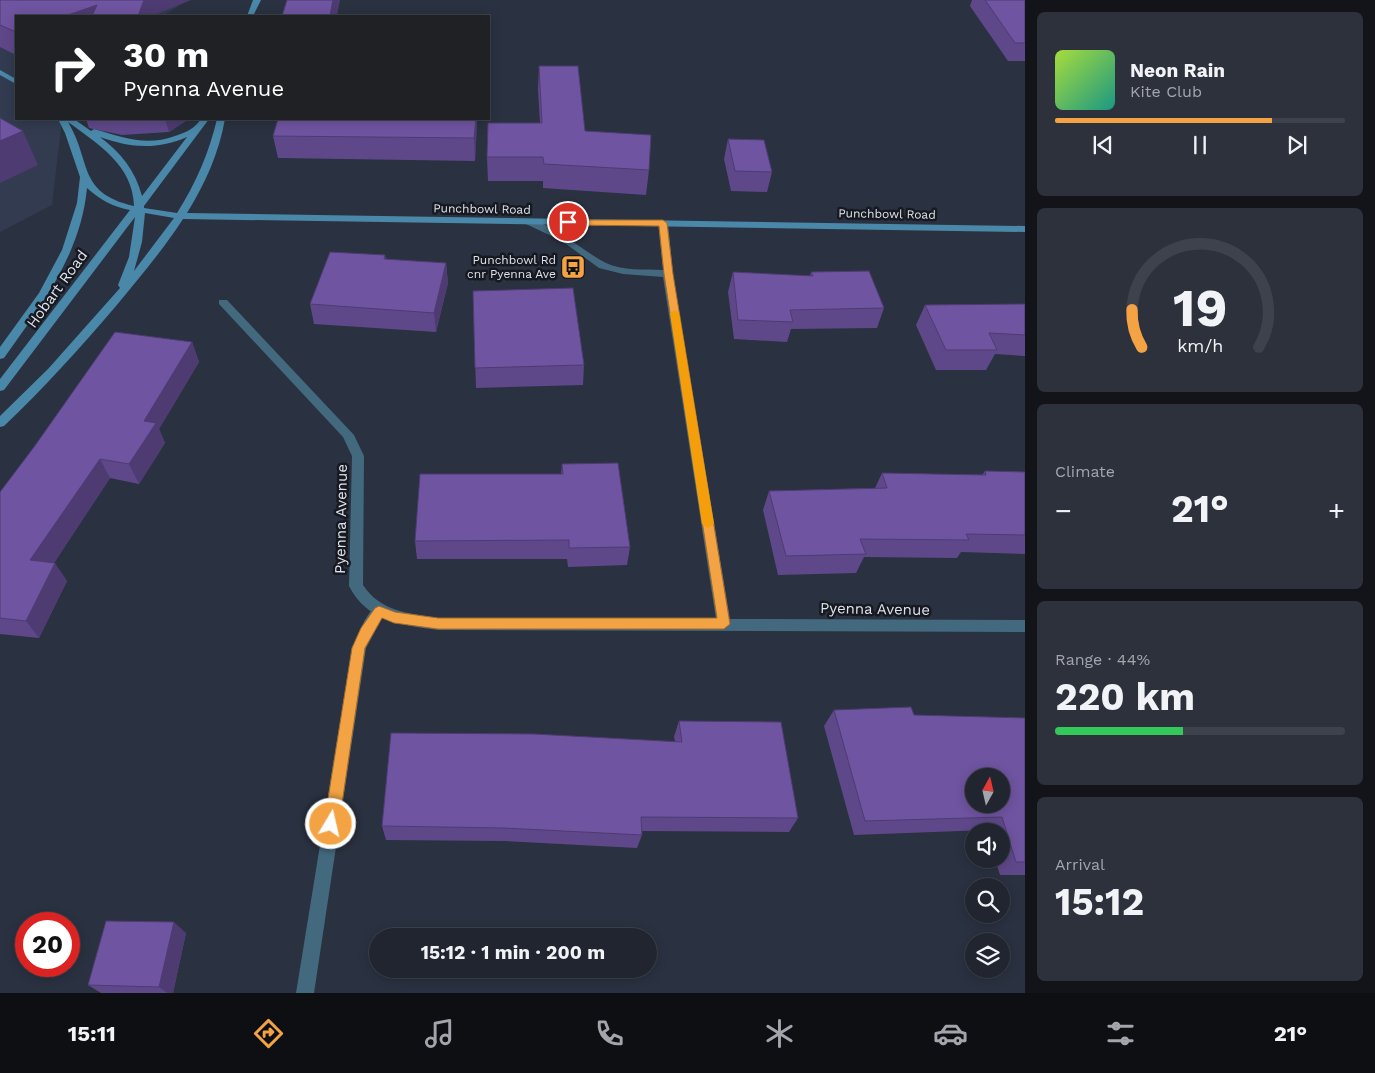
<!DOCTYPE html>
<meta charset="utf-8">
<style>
:root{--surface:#202530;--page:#2d313c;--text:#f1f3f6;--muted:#a2a5ab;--line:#3d424c;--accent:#f4a344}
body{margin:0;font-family:"Work Sans",sans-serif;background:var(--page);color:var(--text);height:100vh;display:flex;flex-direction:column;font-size:19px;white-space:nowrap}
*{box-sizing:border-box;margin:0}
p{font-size:16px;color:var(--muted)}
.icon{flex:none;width:28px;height:28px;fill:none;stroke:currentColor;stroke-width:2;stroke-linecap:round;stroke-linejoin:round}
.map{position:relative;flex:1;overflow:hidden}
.sheet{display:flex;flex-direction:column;gap:12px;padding:12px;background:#12141a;width:350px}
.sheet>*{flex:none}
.guide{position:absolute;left:15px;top:15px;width:475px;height:105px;border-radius:0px;box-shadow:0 2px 12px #0003,0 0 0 1px var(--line);background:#202124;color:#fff;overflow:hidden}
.needle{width:32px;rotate:8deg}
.buttons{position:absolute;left:965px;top:768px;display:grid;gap:10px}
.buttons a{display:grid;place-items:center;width:45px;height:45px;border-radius:50%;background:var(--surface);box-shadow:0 2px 12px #0003,0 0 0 1px var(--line);font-size:25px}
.speed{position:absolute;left:15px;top:912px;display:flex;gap:10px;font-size:25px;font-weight:700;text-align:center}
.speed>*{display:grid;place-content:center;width:65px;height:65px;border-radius:50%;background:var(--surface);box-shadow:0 2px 12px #0003,0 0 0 1px var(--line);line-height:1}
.speed .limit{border:8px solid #d22;background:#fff;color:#111}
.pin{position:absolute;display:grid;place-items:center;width:42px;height:42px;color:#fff;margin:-21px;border:2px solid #fff;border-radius:50%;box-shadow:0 1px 5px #0007}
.me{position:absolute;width:55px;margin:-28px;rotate:9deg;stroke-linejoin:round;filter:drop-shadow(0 0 4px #0008)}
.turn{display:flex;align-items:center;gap:18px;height:105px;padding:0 25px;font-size:22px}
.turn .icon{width:65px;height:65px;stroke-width:2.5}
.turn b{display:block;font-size:35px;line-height:42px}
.big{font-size:38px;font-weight:700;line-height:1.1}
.sheet .widget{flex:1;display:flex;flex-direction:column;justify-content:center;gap:8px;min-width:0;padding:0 18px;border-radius:8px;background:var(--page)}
.sheet .dial{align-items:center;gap:0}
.dial svg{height:130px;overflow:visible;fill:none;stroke:var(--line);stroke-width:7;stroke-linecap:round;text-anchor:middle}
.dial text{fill:var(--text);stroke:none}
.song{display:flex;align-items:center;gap:15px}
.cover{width:60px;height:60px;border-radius:8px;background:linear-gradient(135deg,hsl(80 70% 55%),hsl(170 70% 35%))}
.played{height:5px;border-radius:2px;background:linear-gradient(90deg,var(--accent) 75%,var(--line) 75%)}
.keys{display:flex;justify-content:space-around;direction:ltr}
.heat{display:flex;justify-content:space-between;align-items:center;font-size:28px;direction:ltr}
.charge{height:8px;border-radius:4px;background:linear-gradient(90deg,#34c759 44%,var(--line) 0)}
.trip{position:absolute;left:369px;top:928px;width:288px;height:50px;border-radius:25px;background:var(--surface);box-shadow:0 2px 12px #0003,0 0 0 1px var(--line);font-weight:700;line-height:50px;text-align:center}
.menu{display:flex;height:80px;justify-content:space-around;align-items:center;background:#0d0f13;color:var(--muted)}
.menu .icon{width:35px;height:35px}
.menu .selected{color:var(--accent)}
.menu b{font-size:22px;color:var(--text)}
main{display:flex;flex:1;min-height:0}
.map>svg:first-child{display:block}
.built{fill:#323b50}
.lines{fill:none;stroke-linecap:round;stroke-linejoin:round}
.lane{fill:#43697e;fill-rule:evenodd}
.street{fill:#43697e;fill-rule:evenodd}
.secondary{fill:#4988a9;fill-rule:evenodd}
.wall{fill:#5f488a}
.shaded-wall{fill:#4e3b71}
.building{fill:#6f54a1;stroke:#4e3b71;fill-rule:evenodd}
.route{fill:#f4a344;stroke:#9f6a2c}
.slow{fill:#f59e0b}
.labels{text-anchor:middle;stroke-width:5;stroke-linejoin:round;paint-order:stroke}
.far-street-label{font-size:12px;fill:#dee2ec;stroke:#161920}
.far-poi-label{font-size:12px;fill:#dee2ec;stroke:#161920;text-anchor:end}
.street-label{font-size:15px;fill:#dee2ec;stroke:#161920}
</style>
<main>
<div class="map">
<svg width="1025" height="993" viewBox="0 0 1025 993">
<rect width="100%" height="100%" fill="#2a3140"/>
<!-- built -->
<path class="built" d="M0,0h188l-25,16h-147v103h46l-10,86 -52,27z"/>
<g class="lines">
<!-- lane -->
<path class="lane" d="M379,605l5,2 2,4 -20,37 -52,345h-18l56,-345c5,-11 15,-39 27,-43z"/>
<!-- street -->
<path class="street" d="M529,219c30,8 50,30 77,44 16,8 39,6 57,7l-5,-47 5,-3 5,3 5,51 57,345 295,1v12l-587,-2c-35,-5 -71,-8 -89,-44l3,-130 -9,-19 -124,-133v-4h8l127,135 10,21 -1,129c18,27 45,28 75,33l278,1 -53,-342 -40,-3 -24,-6 -37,-27 -36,-17v-4z"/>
<!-- secondary -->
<path class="secondary" d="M253,0h8l-8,16h-6z
M0,70l16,9v5l-16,-9z
M58,119h16l17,12 3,-2c29,8 51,18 81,7 12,-4 19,-7 26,-17h8l-65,87v2l33,5c19,-30 32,-60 40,-94h8c-6,34 -20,65 -38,94l838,13v6l-842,-13c-20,31 -44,59 -67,87 -36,42 -72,82 -112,120l-4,1v-11l48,-47 72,-81 -2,-3 11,-28 6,-40 -131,173 -4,1v-12l130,-169c-16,-3 -30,-10 -43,-22 -6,66 -46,118 -83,170l-4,1v-12l39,-54 23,-43 15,-47 3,-26 -15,-44zM68,122c30,22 65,43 66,84 -57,-13 -42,-44 -66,-84zM100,137c30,11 58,13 87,0l-45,59c-7,-26 -21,-43 -42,-59zM145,213l29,5 -40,53 8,-29z"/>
</g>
<!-- wall -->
<path class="wall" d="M0,0l157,14 -1,2h-140v39l-16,-8z
M972,0h53v61h-17l-38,-55z
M539,66l46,65 64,39 -3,25 -103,-7v-7h-55l-1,-24 53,-34 -2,-34z
M86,119h103l-20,13 -47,3 -33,-7z
M278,119h199l-2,42 -197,-3 -5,-22z
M728,139l44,33 -5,20 -36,-1 -7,-32z
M385,255l1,4 60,4 2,20 -12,49 -122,-8 -4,-20z
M733,272l77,4 1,-4 73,36 -7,20 -86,1 -4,13 -53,-3 -6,-47z
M473,291l111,74 -1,20 -107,3z
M1025,304v52l-30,-2 -9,16h-50l-20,-45 9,-20z
M192,342l7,20 -40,67 6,14 -26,41 -29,-6 -56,85 13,18 -28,57 -39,-4v-142z
M562,464l68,83 -3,18 -59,2 -1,-8h-150l-2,-18 146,-67z
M985,471l40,1v82l-64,-2 -4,6 -93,-1 -8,16 -78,2 -15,-65 6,-19 106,-3 7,-15 100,2z
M834,710l80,5 111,3v157h-25l-5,-16h6v-28h-14l-1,-1 -132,5 -30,-109z
M679,721l119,97 -9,14 -148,-1 1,4 -5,13 -133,-7 -118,-1 -4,-14 293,-85 -1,-4z
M186,933l-13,60h-72l-13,-8z"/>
<!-- shaded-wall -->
<path class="shaded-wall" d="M144,0h47l-34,14 -1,2h-18z
M333,0h7l-3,16h-7z
M97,5l4,11h-36z
M165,119h24l-20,13z
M476,119h1v7l-2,35 -1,-23z
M23,131l15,34 -38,18v-42z
M446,263l2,20 -12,49 -2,-19z
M192,342l7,20 -40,67 6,14 -26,41 -10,-20 15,-43z
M100,459l10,19 -67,101 -13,-19z
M55,563l12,18 -28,57 -13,-17z
M174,922l12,11 -13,60h-6l-8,-6z"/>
<!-- building -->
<path class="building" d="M0,0h144l-6,16h-46l5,-11 -32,11h-49v16l-16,-7z
M287,0h46l-3,16h-48z
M985,0h40v43h-10z
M539,66h39l7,65 66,4 -2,35 -105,-6 -1,-7h-56l1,-34h54z
M0,118l23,13 -23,10z
M278,119h198l-2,19 -201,-2z
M728,139l36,1 8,32 -37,-1z
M330,252l55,3 -1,4 62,4 -12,50 -124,-9z
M869,271l15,37 -94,2 3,12 -55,-2 -5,-48 80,4 -2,-4z
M573,288l11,77 -109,3 -2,-77z
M1025,304v31l-36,-2 8,17h-51l-21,-45z
M115,332l77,10 -48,79 12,2 -27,41 -29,-5 -70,101 25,3 -29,58 -26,-3v-126l34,-45z
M618,463l12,84 -61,1v-8l-154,1 5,-67h143l-1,-10z
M985,471l40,1v63l-59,-1 3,6 -109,-1 6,15 -80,2 -17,-65 118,-3 -5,-15 104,2z
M911,707l3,8 111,3v144h-9l-14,-45 -137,4 -31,-111zM974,776h27v28h-27z
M679,721l102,1 17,96 -157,-1 1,18 -138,-7 -122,-2 9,-93 143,1 148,8z
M106,921l68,1 -15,65 -71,-2z"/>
<!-- route -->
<path class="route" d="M565,220h98l4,3 6,51 57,350 -6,5h-286l-44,-6 -12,-5 -17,30 -26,176 -2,5 -6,2 -5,-2 -2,-5 28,-176 9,-20 14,-20 4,-2 16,6 43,6h279l-53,-344 -5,-48 -91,-1 -3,-1z"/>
<!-- slow -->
<path class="slow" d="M675,310l4,3 35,211 -6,4 -6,-4 -32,-211z"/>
<!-- icons -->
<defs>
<symbol id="bus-square" viewBox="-11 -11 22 22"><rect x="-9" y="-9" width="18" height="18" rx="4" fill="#f4a344" stroke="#161920"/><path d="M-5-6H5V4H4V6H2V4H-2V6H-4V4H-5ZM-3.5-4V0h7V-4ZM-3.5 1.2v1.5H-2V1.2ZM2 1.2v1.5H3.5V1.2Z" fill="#111"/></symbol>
</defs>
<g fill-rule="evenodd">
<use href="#bus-square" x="559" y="253" width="28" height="28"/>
</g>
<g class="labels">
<!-- far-street labels -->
<g class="far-street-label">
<text transform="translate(482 209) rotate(1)" y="4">Punchbowl Road</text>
<text transform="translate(887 214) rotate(1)" y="4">Punchbowl Road</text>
</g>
<!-- far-poi labels -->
<g class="far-poi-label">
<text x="556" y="264">Punchbowl Rd<tspan x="556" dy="14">cnr Pyenna Ave</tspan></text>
</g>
<!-- street labels -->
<g class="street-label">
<text transform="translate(57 289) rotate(-54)" y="5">Hobart Road</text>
<text transform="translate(341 519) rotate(-89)" y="5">Pyenna Avenue</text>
<text transform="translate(875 609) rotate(1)" y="5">Pyenna Avenue</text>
</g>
</g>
</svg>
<div class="buttons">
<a><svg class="needle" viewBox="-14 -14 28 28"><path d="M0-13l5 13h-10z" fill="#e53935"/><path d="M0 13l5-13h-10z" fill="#a2a5ab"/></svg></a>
<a><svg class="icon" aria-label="sound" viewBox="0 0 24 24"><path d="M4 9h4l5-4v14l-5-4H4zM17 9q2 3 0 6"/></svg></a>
<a><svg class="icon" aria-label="search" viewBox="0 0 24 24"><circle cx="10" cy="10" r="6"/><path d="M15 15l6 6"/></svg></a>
<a><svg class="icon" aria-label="layers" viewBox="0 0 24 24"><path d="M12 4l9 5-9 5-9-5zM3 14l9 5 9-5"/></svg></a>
</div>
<div class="speed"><div class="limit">20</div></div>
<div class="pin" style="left:568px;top:222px;background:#d93025"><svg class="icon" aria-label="arrive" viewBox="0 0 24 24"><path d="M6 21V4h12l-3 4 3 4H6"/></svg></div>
<svg class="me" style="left:331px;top:824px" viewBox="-20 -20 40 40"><circle r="17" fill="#f4a344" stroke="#fff" stroke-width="3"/><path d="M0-11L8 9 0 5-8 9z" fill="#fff"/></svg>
<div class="trip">15:12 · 1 min · 200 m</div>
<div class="guide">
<div class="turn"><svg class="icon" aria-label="right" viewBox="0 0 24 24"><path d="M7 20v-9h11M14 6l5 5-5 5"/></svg><div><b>30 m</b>Pyenna Avenue</div></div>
</div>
</div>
<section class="sheet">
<div class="widget">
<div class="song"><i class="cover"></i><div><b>Neon Rain</b><p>Kite Club</p></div></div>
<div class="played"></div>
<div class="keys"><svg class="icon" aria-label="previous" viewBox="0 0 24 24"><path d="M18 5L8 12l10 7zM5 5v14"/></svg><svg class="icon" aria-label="pause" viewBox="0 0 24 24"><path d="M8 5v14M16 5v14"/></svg><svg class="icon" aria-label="next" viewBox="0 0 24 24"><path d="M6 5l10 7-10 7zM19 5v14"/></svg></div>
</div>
<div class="widget dial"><svg viewBox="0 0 100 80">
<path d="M14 69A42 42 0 1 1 86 69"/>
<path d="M14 69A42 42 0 0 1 8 46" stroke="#f4a344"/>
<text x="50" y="56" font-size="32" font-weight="700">19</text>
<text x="50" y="72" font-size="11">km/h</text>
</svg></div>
<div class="widget"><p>Climate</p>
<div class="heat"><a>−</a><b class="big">21°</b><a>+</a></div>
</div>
<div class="widget"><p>Range · 44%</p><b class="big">220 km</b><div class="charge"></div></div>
<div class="widget"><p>Arrival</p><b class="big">15:12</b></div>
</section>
</main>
<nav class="menu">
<b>15:11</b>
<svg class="icon selected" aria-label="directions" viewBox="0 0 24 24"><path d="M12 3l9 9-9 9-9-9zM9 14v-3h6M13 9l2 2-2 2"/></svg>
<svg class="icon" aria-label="music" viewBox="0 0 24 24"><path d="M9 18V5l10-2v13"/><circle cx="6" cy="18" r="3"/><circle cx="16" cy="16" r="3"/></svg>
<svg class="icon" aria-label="phone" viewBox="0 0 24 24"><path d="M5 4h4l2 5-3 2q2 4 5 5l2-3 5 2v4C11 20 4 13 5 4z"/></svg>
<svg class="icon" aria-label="climate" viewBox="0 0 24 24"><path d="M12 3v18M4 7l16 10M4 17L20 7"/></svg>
<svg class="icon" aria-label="car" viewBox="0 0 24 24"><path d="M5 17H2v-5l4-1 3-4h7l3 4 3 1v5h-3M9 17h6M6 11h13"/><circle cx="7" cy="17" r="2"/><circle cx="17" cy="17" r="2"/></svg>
<svg class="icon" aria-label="filters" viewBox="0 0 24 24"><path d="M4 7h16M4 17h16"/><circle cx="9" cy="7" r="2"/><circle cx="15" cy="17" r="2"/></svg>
<b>21°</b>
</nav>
